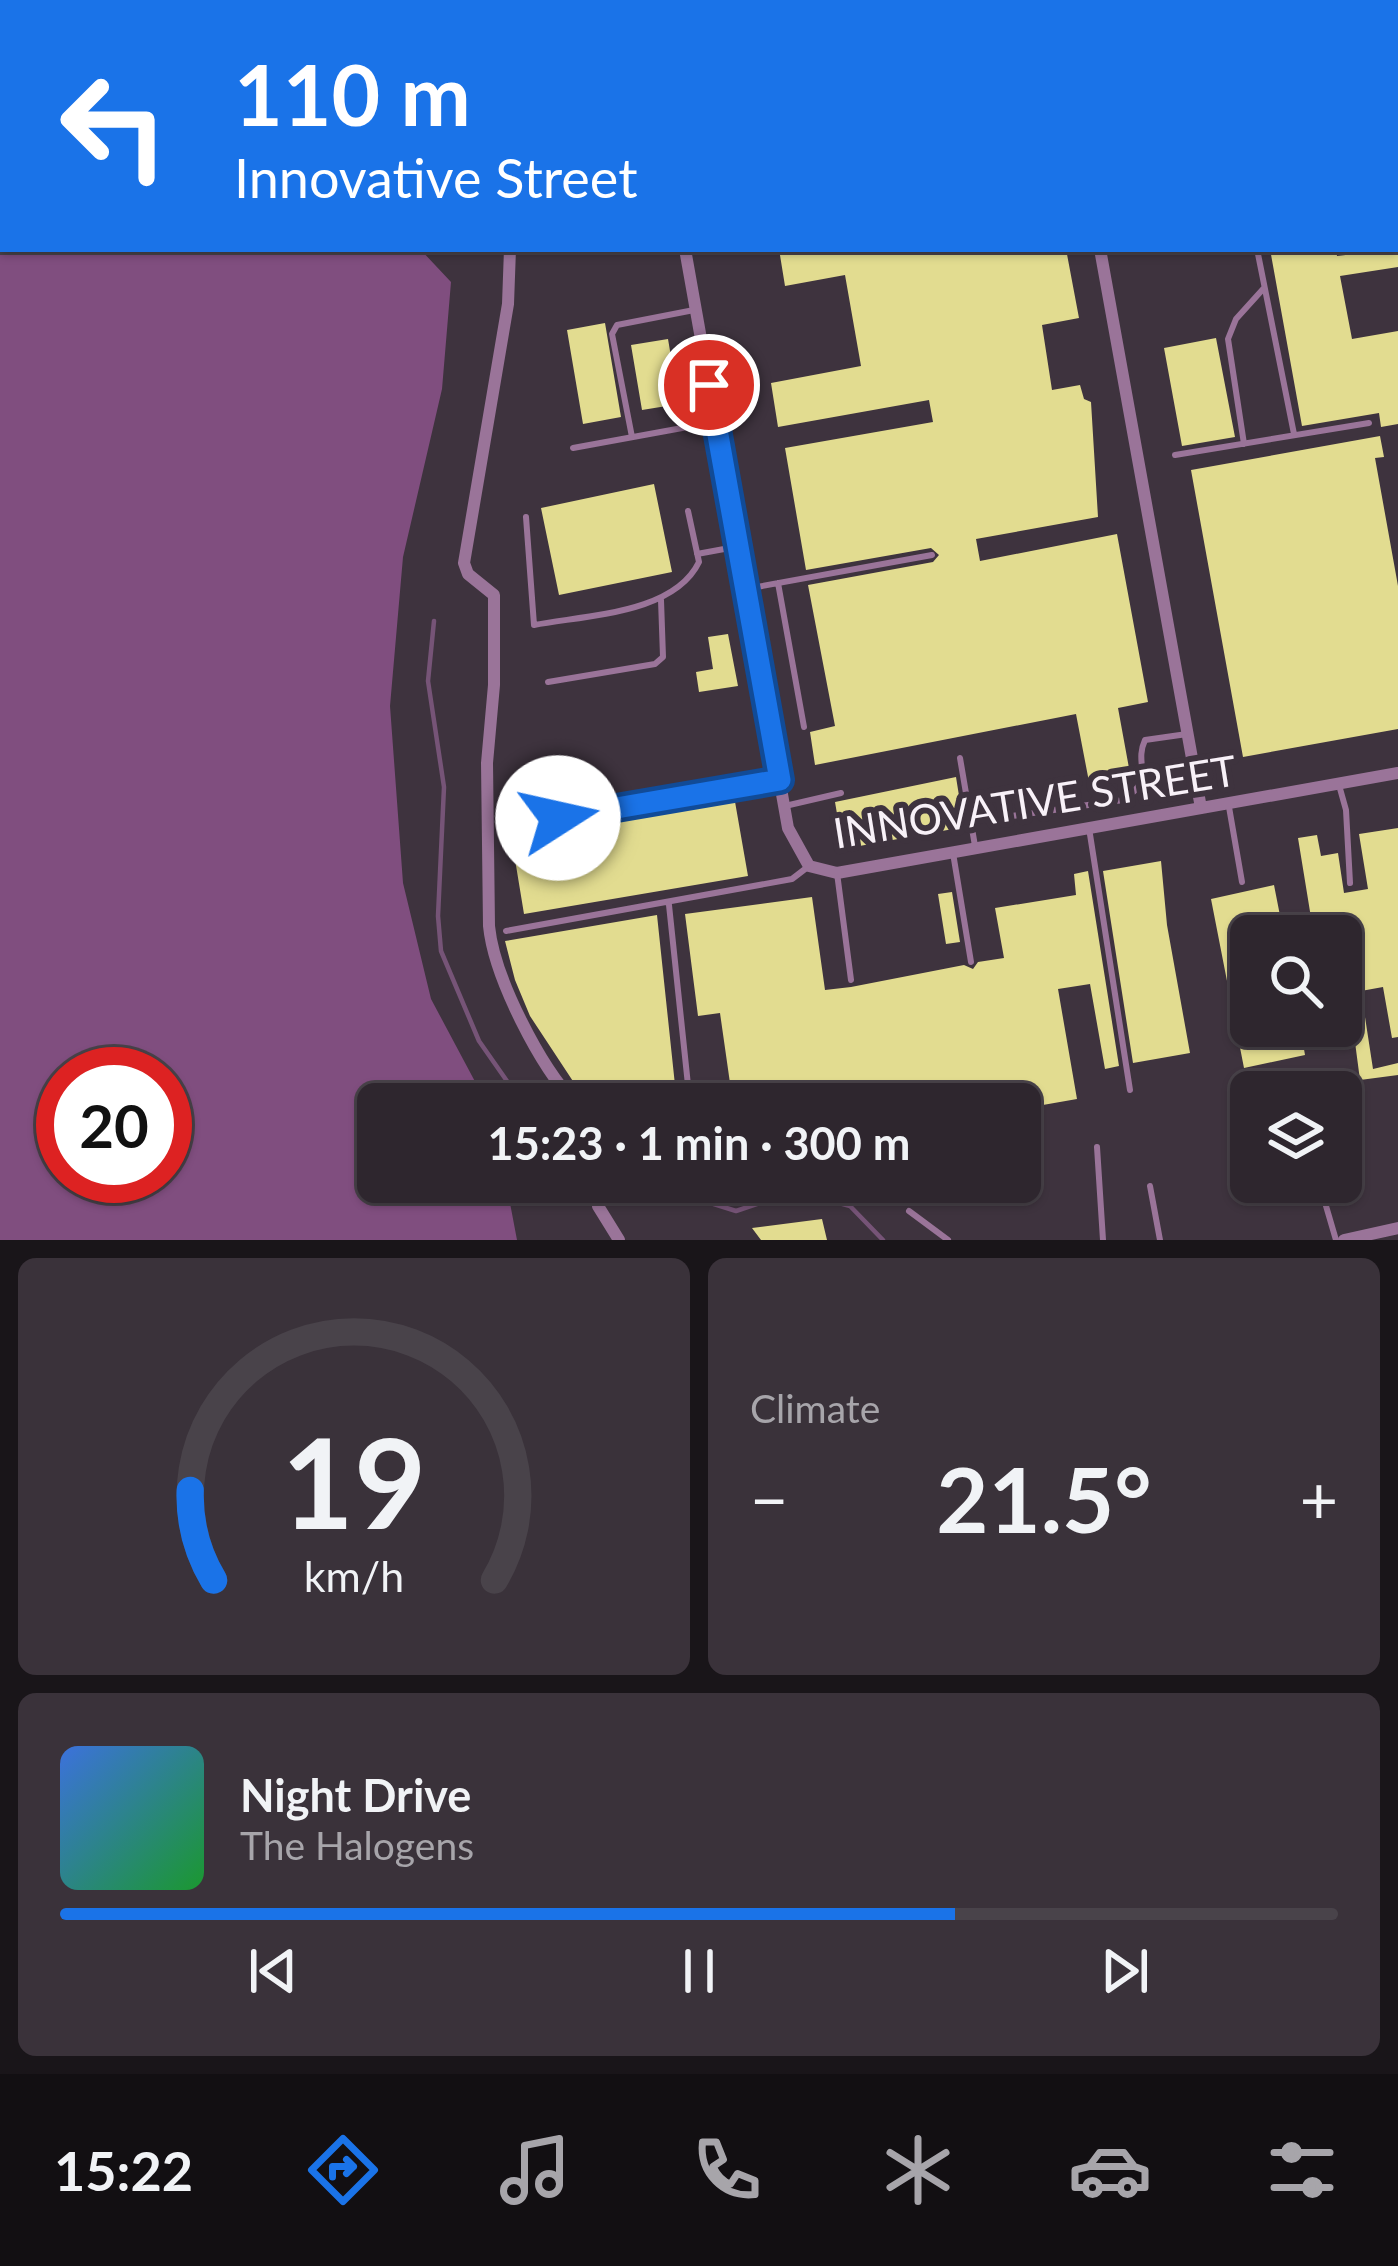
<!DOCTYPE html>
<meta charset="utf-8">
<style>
:root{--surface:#2e262e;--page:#3a323a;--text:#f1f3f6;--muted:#a7a5aa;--line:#49434a;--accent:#1a73e8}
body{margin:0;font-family:Lato,sans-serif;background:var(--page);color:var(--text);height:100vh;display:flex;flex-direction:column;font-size:45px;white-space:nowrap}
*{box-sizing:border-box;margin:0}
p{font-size:39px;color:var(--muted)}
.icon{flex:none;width:66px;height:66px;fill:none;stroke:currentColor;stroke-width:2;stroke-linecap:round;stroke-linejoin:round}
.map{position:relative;height:1240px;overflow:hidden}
.side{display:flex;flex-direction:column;gap:18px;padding:18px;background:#191519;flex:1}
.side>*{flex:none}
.banner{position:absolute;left:0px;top:0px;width:1398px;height:252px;box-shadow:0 3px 9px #0004,0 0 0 3px var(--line);background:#1a73e8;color:#fff;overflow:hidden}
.buttons{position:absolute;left:1230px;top:915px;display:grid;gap:24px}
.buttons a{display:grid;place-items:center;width:132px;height:132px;border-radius:18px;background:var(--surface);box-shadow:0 3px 9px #0004,0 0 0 3px var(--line);font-size:60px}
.speed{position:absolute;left:36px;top:1047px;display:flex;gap:24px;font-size:60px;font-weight:700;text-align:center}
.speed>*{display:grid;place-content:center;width:156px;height:156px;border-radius:50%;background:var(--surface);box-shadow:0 3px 9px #0004,0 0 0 3px var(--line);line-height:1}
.speed .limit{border:18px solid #d22;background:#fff;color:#111}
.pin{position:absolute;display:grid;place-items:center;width:102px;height:102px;color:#fff;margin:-51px;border:6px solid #fff;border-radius:50%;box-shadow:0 3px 12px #0007}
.me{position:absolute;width:132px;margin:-66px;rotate:80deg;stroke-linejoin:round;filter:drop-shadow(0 0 9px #0008)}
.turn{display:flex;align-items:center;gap:42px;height:252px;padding:0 36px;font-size:54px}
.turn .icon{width:156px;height:156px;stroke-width:2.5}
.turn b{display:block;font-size:84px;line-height:102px}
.big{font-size:90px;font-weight:700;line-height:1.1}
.side .card{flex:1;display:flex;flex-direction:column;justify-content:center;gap:18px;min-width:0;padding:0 42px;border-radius:18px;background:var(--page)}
.side .dial{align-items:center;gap:0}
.dial svg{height:312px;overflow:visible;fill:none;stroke:var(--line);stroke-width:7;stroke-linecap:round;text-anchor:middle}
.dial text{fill:var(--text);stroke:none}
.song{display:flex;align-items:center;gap:36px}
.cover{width:144px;height:144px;border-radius:18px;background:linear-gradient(135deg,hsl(220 70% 55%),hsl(130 70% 35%))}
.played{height:12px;border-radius:6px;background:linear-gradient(90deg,var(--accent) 70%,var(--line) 70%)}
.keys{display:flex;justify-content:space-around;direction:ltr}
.heat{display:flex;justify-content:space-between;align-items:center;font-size:66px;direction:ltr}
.side .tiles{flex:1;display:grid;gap:18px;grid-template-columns:1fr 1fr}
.card:last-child{grid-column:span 2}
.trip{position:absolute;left:357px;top:1083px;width:684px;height:120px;border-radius:18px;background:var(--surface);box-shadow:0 3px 9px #0004,0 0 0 3px var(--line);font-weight:700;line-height:120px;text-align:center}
.tabs{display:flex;height:192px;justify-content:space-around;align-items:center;background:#120f12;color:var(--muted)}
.tabs .icon{width:84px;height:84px}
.tabs .selected{color:var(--accent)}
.tabs b{font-size:54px;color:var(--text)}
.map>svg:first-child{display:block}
.forest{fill:#804e7f;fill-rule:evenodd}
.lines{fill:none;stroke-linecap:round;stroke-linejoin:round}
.stream{stroke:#765477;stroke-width:4.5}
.building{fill:#e2dc90}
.lane{stroke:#9a7499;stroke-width:6}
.street{stroke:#9a7499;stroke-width:12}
.route-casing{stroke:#114b97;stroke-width:30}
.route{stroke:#1a73e8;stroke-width:21}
.labels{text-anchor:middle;stroke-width:12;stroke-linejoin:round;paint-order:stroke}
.street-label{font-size:42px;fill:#f8f1f8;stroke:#3e333e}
</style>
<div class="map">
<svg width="1398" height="1240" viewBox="0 0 1398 1240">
<rect width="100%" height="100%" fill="#3e333e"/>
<!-- forest -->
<path class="forest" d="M0,0l314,3h-311v246h417l31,33 -9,107 -39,168 -13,149 13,177 28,116 56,105h-109v78h128l11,58h-517zM63,1074h102v102h-102z"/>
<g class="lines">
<!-- stream -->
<path class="stream" d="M434,621l-6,60 16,106 -6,129 3,35 38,90 44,63
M644,1182l92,29 59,-20 55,15 33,34"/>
</g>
<!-- building -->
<path class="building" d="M779,249h287l13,69 -37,7 10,65 28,-5 4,14 7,3 7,115 -122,22 4,22 137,-27 31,168 -30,6 13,71 -41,8 -14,-73 -261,51 -5,-33 25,-6 -27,-141 125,-23 6,-7 -8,-7 -125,22 -21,-122 148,-26 -4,-22 -151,27 -7,-44 90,-17 -16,-91 -60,11z
M1270,249h66l1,7 61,-7v18l-58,9 12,63 46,-8v93l-17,3 -2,-14 -77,13z
M605,323l16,94 -38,7 -16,-94z
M1216,338l19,99 -53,9 -18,-98z
M668,339l11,65 -37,6 -11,-65z
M1380,436l4,21 -9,1 23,128v143l-155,28 -52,-287z
M654,484l18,88 -113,23 -18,-87z
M728,634l10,52 -39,6 -3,-20 17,-3 -5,-32z
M956,777l8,50 -121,22 -8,-47z
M734,796l14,80 -224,38 -13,-79z
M1398,828v209l-6,1 -9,-51 -22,4 12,78 25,-6v12l-38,5 -19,-144h-27l-16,-98 19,-3 4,21 17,-3 6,40 24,-4 -9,-55z
M1161,861l6,64 23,128 -57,10 -30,-192z
M1088,871l31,195 -14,3 -15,-85 -32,5 19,110 -57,10v-5h-287l-13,-91 -22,3 -13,-102 127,-17 13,93 26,-3 113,-22 9,4 5,-7 26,-4 -9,-50 81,-13 -2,-21z
M1274,885l10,51h-38l5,25v65h49l5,29 -61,13 -33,-169z
M952,892l8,50 -14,2 -8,-50z
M657,915l20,189h-89l-58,-88 -15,-36 -10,-39z
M822,1219l5,21h-66l-9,-12z"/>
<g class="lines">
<!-- lane -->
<path class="lane" d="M624,0l3,3
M824,0l2,3
M1257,249l37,185
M632,437l-20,-103 5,-9 77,-15
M1244,444l-16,-105 8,-20 28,-31
M573,448l142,-26
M1175,455l194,-32
M526,517l8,108c52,-10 140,-11 165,-63l-11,-51
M697,554l38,-7
M778,583l26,144
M746,589l186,-34
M548,682l107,-18 8,-7 -2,-57
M960,758l15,88
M1339,785l7,25 4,73
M785,806l56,-13
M1229,807l13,75
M991,819l132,-19c34,-22 10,-34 22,-60l42,-6
M514,825l263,-44
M1089,828l41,262
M953,853l18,109
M837,873l14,107
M669,905l21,199
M506,931l286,-52 17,-13
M1097,1147l6,93
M1319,1182l17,58
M1150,1186l10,54
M909,1211l39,29"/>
<!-- street -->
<path class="street" d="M472,0v3
M904,0l4,3
M1386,3l12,-2
M1395,22l3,-1
M510,249l-2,55 -44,259 4,11 26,21v90l-7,78 2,163c5,51 51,141 87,178
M685,249l103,579 21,38 28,7 561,-100
M1100,249l101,559
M596,1182l2,24 21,34
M1344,1240l54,-12"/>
</g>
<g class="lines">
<defs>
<path id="route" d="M558,818l222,-38 -71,-395"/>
</defs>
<!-- route casing -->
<use href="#route" class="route-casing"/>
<!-- route -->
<use href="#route" class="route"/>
</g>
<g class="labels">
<!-- street labels -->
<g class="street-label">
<text transform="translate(1035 802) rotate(-9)" y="15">INNOVATIVE STREET</text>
</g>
</g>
</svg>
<div class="buttons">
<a><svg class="icon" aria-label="search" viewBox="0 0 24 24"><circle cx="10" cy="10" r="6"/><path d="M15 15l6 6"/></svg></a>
<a><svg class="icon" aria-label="layers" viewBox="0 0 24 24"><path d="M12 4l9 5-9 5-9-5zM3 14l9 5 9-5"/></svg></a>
</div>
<div class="speed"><div class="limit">20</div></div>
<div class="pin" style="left:709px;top:385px;background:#d93025"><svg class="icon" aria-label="arrive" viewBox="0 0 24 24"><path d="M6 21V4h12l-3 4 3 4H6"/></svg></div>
<svg class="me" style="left:558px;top:818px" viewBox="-20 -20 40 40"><circle r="19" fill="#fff"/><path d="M0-13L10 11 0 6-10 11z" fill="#1a73e8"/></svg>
<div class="trip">15:23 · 1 min · 300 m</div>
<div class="banner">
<div class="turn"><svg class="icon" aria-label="left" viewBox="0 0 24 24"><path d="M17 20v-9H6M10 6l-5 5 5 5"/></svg><div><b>110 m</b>Innovative Street</div></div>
</div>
</div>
<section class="side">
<div class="tiles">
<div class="card dial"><svg viewBox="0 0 100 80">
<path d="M14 69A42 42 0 1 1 86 69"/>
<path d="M14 69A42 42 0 0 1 8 46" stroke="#1a73e8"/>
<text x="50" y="56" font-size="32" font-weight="700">19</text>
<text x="50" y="72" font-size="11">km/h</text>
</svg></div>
<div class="card"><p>Climate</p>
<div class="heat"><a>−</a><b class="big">21.5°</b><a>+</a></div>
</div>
<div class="card">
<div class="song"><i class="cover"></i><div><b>Night Drive</b><p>The Halogens</p></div></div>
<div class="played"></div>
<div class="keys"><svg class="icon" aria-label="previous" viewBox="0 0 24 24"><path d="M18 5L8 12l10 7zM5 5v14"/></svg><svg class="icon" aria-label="pause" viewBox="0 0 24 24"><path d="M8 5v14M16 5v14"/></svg><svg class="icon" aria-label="next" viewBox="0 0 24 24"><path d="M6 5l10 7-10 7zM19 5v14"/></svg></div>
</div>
</div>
</section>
<nav class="tabs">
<b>15:22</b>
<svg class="icon selected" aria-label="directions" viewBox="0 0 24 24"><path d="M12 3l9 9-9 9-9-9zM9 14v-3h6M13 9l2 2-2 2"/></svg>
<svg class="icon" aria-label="music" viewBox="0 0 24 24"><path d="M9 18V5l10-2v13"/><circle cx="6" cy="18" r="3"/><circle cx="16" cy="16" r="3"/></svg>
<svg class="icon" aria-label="phone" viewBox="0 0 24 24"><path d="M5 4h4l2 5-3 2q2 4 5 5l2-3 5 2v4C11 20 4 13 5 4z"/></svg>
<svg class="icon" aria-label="climate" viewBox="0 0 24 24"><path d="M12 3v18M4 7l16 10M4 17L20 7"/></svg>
<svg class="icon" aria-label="car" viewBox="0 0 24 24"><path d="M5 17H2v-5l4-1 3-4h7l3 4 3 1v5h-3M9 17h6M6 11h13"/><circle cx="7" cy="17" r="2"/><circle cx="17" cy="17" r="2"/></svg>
<svg class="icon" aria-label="filters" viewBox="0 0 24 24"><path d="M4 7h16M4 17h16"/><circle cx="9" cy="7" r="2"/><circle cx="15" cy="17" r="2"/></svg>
</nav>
